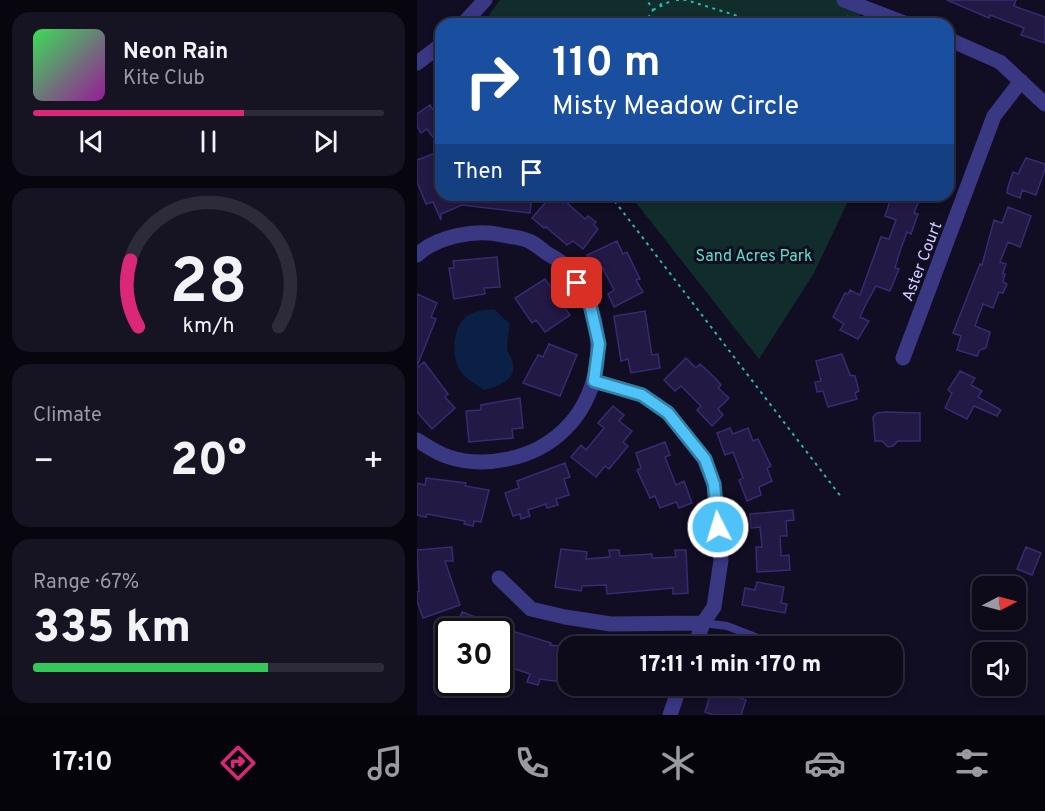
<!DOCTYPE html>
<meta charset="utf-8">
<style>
:root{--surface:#0d0a1a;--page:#161323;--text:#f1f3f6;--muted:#9a9aa2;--line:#2d2b39;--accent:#db2777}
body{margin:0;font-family:Overpass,sans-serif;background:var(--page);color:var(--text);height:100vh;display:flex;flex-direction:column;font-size:22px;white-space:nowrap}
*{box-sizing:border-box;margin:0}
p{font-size:20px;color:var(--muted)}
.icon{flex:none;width:33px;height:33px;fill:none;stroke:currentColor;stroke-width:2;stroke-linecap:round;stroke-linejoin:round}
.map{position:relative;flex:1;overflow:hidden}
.panel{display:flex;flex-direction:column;gap:12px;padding:12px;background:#07060e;width:417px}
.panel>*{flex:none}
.banner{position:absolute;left:18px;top:18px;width:519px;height:183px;border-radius:18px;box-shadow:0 3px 9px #0003,0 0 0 2px var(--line);background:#1a4fa0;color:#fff;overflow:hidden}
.needle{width:39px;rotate:84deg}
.controls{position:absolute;left:555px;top:576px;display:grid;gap:12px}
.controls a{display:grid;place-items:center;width:54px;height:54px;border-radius:12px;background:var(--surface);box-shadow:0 3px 9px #0003,0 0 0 2px var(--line);font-size:30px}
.speed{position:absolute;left:18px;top:618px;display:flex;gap:12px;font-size:30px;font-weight:700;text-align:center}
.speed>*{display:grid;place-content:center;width:78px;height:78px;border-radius:50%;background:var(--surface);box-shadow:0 3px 9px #0003,0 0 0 2px var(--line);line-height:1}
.speed .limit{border:3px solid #111;border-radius:9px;background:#fff;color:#111}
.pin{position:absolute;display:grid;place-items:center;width:51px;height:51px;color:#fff;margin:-26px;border-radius:12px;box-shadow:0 3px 9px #0006}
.me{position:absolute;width:66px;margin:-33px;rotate:355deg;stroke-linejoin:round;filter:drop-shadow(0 0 4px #0008)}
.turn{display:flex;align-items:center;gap:21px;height:126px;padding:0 18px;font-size:27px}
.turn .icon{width:78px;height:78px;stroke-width:2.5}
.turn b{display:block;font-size:42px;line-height:51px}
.then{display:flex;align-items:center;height:57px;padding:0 18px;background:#0003;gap:12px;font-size:22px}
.big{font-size:45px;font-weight:800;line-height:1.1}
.panel .widget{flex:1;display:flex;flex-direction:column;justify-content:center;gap:9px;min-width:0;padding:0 21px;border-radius:18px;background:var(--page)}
.panel .dial{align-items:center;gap:0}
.dial svg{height:156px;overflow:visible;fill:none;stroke:var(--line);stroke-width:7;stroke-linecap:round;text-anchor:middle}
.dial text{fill:var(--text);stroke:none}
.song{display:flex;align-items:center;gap:18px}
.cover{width:72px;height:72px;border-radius:9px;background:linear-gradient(135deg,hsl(130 70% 55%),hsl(300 70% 35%))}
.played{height:6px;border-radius:3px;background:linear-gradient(90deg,var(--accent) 60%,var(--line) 60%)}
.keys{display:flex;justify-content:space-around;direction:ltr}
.heat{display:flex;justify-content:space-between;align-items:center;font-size:33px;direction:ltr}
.charge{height:9px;border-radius:4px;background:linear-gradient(90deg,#34c759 67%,var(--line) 0)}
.trip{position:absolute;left:141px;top:636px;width:345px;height:60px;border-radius:18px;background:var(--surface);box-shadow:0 3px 9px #0003,0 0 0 2px var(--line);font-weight:800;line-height:60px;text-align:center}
.tabs{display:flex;height:96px;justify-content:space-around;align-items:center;background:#05040a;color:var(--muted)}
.tabs .icon{width:42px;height:42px}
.tabs .current{color:var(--accent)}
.tabs b{font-size:27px;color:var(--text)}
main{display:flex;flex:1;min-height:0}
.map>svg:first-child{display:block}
.green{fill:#102d2c}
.water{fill:#0a2045}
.building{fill:#221945;stroke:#382b71;stroke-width:1.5}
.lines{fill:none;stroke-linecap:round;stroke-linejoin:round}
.path{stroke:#2cb7ae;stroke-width:2;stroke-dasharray:3 4.5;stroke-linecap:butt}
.lane{stroke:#3a3783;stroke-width:8}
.street{stroke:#3a3783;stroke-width:15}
.route-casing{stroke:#337fa1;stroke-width:15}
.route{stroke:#4fc3f7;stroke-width:10}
.labels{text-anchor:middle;stroke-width:6;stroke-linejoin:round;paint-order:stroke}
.park-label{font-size:16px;fill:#59e2bf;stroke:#110d23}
.street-label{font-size:16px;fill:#d5d0ff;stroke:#110d23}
</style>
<main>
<section class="panel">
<div class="widget">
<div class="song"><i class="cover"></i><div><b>Neon Rain</b><p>Kite Club</p></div></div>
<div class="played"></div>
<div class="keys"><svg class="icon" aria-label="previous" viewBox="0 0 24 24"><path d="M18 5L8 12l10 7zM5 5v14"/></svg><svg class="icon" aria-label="pause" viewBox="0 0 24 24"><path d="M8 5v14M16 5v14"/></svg><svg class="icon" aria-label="next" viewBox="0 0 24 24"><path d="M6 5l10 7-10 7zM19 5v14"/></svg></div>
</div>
<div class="widget dial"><svg viewBox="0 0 100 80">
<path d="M14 69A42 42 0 1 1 86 69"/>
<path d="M14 69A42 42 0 0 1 10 35" stroke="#db2777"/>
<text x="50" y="56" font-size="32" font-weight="700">28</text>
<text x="50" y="72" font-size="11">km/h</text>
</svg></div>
<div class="widget"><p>Climate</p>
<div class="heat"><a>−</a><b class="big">20°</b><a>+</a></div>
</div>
<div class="widget"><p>Range · 67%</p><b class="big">335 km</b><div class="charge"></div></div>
</section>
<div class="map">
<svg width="628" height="715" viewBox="0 0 628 715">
<rect width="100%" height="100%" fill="#110d23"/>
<!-- green -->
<path class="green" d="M83,0h342l20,7 -5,17h-361l-7,-9z
M213,195h221l-37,78 -55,86z"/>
<!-- water -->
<path class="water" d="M77,309l16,15c-1,8 -4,20 -2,28 2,6 2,2 4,8 7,20 -14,27 -28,30 -9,-6 -20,-12 -25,-21 -8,-14 -6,-43 8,-53 7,-5 18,-6 27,-7z"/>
<!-- building -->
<path class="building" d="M530,0h69l-2,6 31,11v26l-24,-8 3,-7 -34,-13 -1,3z
M13,105l3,5 8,-5v30l-6,5 -8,-11 -6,4 -4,-7v-12z
M21,152l3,8v35h91l-2,18 -68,-8 -21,9v6l-8,-18 -7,2 -9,-22v-22z
M609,158l19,6v5l-9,26 -14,-5 -2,8 -13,-5 1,-6 5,-15 5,2z
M135,195h4l7,8 2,-2 20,18 3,-3 8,6 -2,3 4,4 -15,20 -10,-8 -6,4 -21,-18 -2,1 -12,-10z
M475,195h29l-7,18 4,1 -7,20 -4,-2 -7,19 -5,17 4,1 -9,22 -14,-5 -11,20 -5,11 9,4 -11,18 -18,-9 4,-6 -11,-7 12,-24 3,1 2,-4 10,5 21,-58 8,2 7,-19 -11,-4z
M591,207l23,9 -11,31 -12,-5 -8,20 6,2 -3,9 2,1 -2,8 4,2 -4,9 -4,-1 -6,16 -10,-4 -8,22 15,6 -4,16 -6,2 -3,6 -20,-6 4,-14 -8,-3 27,-69 2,1 12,-45 8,3z
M200,241l6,13 4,-2 13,27 -4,1 7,12 -29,15 -6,-13 6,-4 -12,-23 -7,2 -8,-14z
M80,257l3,30 -16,1 1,6 -31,5 -5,-31h5l-1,-7z
M128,279l25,36 -25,17 -9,-12 -4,3 -17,-25z
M0,294l20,9 -6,14 5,2 -19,47z
M228,311l7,44 6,-1 2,14 -29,5 -3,-14 -7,2 -7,-45z
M132,344l28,11 -17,41 -37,-13 15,-28 5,2z
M425,354l8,21 5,1 4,15 -4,2 2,6 -29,8 -5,-16 -6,1 -2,-10 6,-1 -5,-20z
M269,358l10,10 4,-4 15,14 6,7 -3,3 11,10 -11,11 5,6 -11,11 -15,-16 4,-4 -20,-20 -6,5 -11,-11z
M7,362l24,32 -3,3 10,11 -23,21 -15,-17v-44z
M543,371l15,7 -4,7 11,6 -4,6 23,13 -4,6 -23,-10 -7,13 -22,-11 7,-15 -4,-3z
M103,398l3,30 -11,1 1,9 -44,4 -3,-31 15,-1v-5z
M196,406l11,9 -5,6 13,10 -9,11 5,4 -19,23 -4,-3 -9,11 -25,-20 10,-12 5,5 18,-22 -6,-5z
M468,412l35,1v28h-22l-5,5 -5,1 -6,-6h-7l-2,-24 4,-4z
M313,428l3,6 15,-6 5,13 5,-2 13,27 -4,2 5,13 -13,6 2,8 -14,6 -8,-21 4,-2 -10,-26 -8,3 -8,-22z
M248,442l5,13 -5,2 11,28 8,-4 8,22 -13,5 -3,-6 -16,6 -5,-12 -5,2 -13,-28 4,-2 -5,-15z
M148,463l5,14 -6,2 5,16 -13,4 2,6 -11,3 -1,-4 -18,6 2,6 -9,3 -1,-5 -7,2 -8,-23 14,-5 -2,-7z
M9,478l40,5 -1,3 24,4 -8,32 -7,-1 -1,5 -9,-2 1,-3 -38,-7 -1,3 -9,-2v-32l8,2z
M376,510l1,10 -8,1 1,15h-7l1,20 8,-1 1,15 -33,2 -1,-25h6l-2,-20 -9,1 -1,-14z
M35,547l1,14h-8l15,44 -37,13 -6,-17v-9l2,-1 -2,-41z
M609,547l15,6 -9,22 -15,-6z
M144,549l26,3 -1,7 24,-2 -1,-7h10l1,6 32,-2v4l24,-1 -1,-7h11l2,43 -15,1v-6l-66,6 -1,-9 -24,1 -1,5 -26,-4z
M340,582l27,5 -3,16 6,1 -2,9 -43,-8 3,-17 10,2z
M45,612l24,9v2l65,20 -1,2 19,2v36l-29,-4 -2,6 -11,-3 3,-8 -21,-7 -1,3 -9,-2v-36h-44z
M296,686h27l-3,11 9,3 -5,15h-28l-8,-3z"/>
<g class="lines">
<!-- path -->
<path class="path" d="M259,0h10l78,24
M243,6l3,-6
M236,10l20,-10
M227,24l9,-14 -6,-10
M321,24l1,-8
M427,24l4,-8
M193,195l232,303"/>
<!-- lane -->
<path class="lane" d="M286,623l24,3 52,20"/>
<!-- street -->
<path class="street" d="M427,0l63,24
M46,24l22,-24
M531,39l52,23 45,42
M0,63l24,-18
M0,255c20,-19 59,-26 85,-20 9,2 19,2 27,6 7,3 13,9 19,13 6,4 14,7 18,13 60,66 32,174 -58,192 -19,4 -41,4 -59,-2 -11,-3 -22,-11 -32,-17
M486,358l91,-242 27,-35
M177,381l48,14 26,18 36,46 10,25 7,76 -7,47 -11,16 -8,23
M82,578l32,31 34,8 46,7 92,-1
M253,715l10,-29"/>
</g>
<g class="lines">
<defs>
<path id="route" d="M160,283l12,17 10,44 -5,37 48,14 26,18 37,46 9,25 4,43"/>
</defs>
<!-- route casing -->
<use href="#route" class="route-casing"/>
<!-- route -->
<use href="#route" class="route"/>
</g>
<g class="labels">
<!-- park labels -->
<g class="park-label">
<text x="337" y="261">Sand Acres Park</text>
</g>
<!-- street labels -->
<g class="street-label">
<text transform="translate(504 261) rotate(-69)" y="6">Aster Court</text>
</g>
</g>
</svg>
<div class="controls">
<a><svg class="needle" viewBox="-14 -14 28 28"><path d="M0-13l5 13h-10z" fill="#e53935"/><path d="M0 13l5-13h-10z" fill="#9a9aa2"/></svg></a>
<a><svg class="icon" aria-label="sound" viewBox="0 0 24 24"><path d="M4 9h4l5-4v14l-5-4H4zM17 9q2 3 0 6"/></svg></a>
</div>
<div class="speed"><div class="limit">30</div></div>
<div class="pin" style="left:160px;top:283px;background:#d93025"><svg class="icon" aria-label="arrive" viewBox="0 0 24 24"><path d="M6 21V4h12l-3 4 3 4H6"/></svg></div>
<svg class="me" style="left:301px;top:527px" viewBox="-20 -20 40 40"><circle r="17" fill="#4fc3f7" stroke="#fff" stroke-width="3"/><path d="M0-11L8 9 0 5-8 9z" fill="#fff"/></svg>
<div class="trip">17:11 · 1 min · 170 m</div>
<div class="banner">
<div class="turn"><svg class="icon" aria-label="right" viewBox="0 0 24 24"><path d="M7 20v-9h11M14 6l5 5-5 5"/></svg><div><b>110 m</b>Misty Meadow Circle</div></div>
<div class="then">Then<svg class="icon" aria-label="arrive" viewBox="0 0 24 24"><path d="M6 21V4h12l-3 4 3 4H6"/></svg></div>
</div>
</div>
</main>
<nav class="tabs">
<b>17:10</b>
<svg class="icon current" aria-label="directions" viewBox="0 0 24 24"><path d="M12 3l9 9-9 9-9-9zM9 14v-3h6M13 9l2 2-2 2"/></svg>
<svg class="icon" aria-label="music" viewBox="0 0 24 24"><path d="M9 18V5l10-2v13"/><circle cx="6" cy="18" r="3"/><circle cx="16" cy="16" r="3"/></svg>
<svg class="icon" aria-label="phone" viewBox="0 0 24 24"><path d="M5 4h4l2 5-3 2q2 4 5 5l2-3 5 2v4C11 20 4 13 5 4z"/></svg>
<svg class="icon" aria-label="climate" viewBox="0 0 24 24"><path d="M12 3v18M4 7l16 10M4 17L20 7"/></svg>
<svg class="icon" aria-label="car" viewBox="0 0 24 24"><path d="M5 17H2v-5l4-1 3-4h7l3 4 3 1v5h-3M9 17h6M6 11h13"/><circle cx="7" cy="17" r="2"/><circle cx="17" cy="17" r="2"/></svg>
<svg class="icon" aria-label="filters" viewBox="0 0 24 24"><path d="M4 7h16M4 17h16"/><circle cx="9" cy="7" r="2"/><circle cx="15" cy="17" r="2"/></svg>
</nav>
